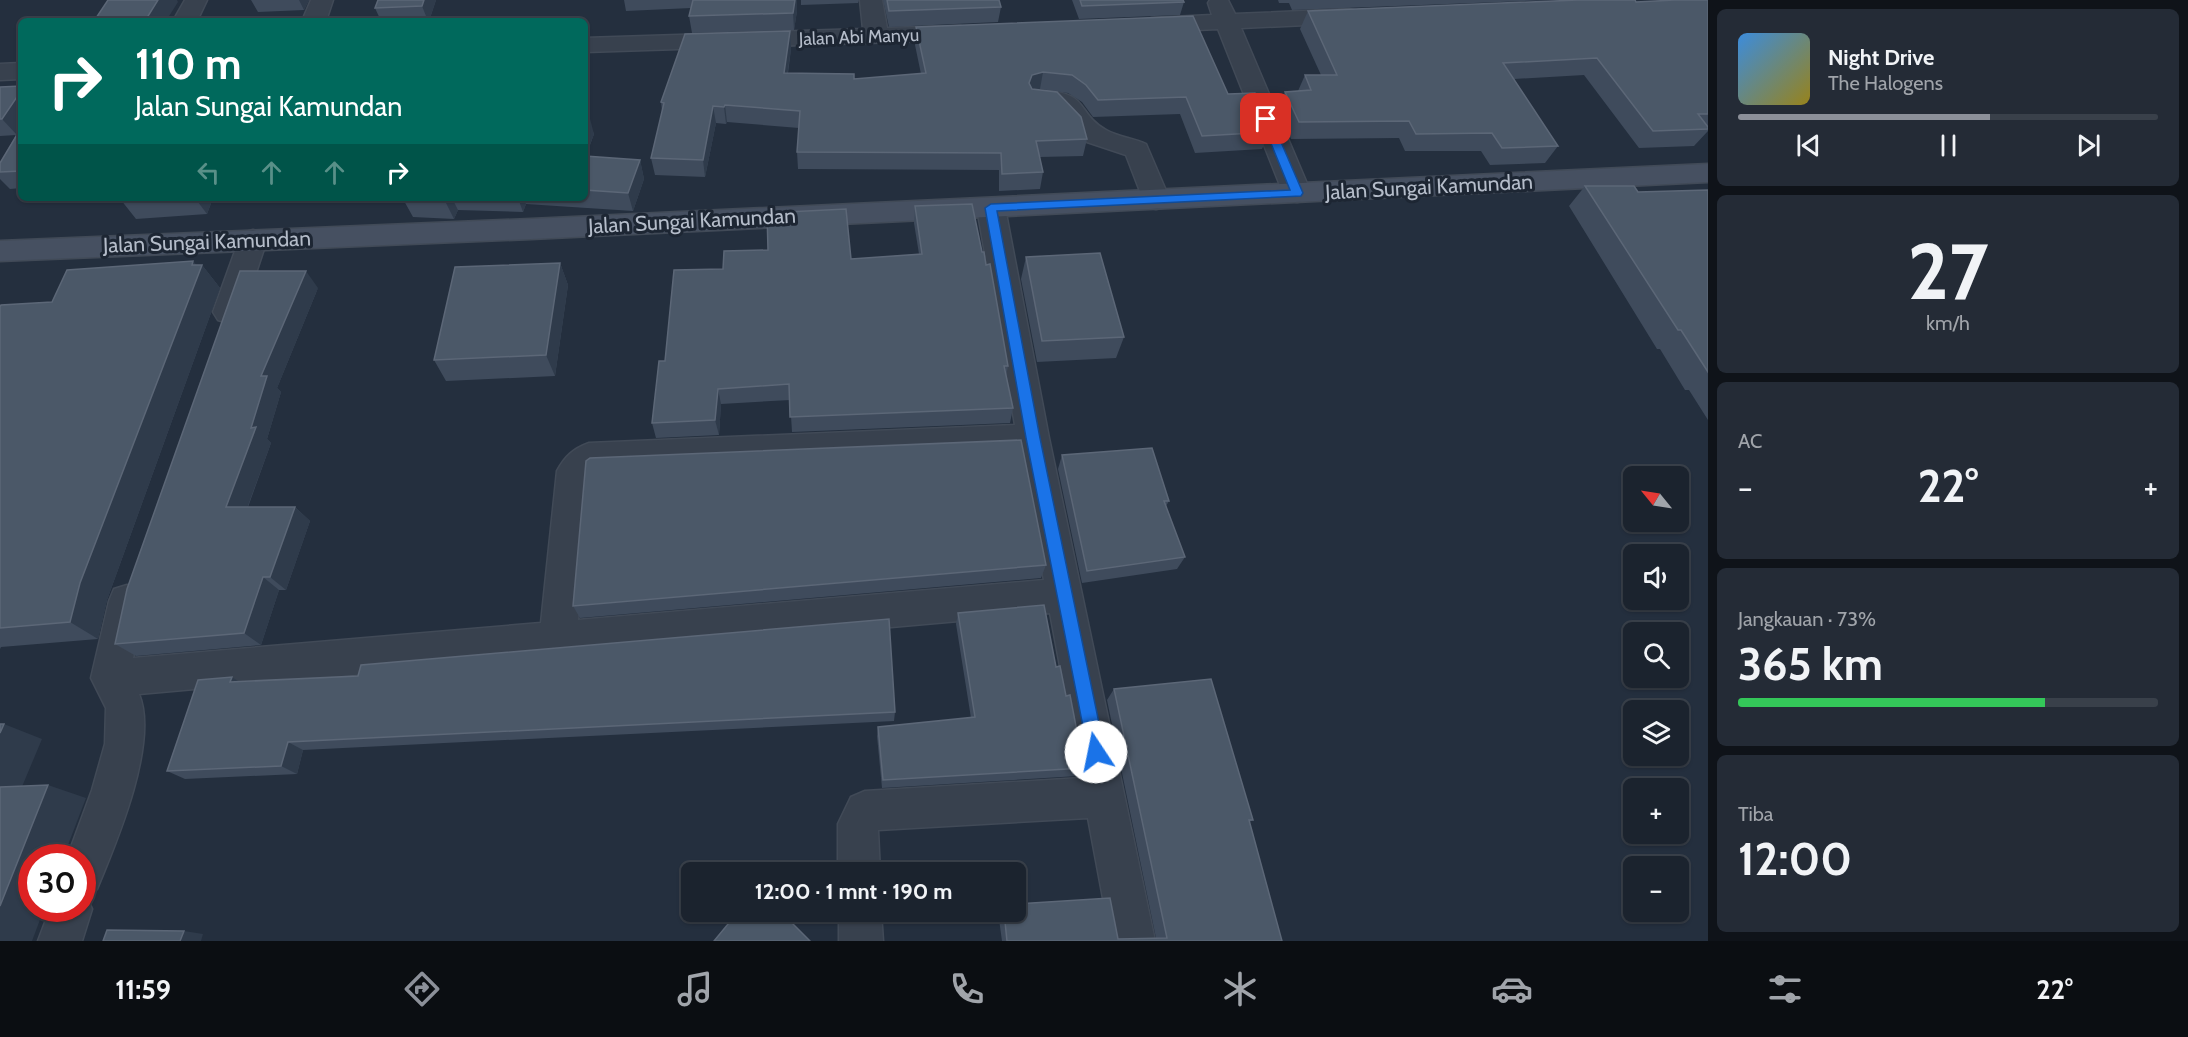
<!DOCTYPE html>
<html lang="id">
<meta charset="utf-8">
<style>
:root{--surface:#1b232e;--page:#242b36;--text:#f1f3f6;--muted:#a0a4aa;--line:#39404a;--accent:#8c9099}
body{margin:0;font-family:Cabin,sans-serif;background:var(--page);color:var(--text);height:100vh;display:flex;flex-direction:column;font-size:22px;white-space:nowrap}
*{box-sizing:border-box;margin:0}
p{font-size:20px;color:var(--muted)}
.icon{flex:none;width:33px;height:33px;fill:none;stroke:currentColor;stroke-width:2;stroke-linecap:round;stroke-linejoin:round}
.map{position:relative;flex:1;overflow:hidden}
.drawer{display:flex;flex-direction:column;gap:9px;padding:9px;background:#0f1319;width:480px}
.drawer>*{flex:none}
.top-card{position:absolute;left:18px;top:18px;width:570px;height:183px;border-radius:9px;box-shadow:0 2px 4px #0004,0 0 0 2px var(--line);background:#00695c;color:#fff;overflow:hidden}
.needle{width:39px;rotate:300deg}
.fabs{position:absolute;left:1623px;top:466px;display:grid;gap:12px}
.fabs a{display:grid;place-items:center;width:66px;height:66px;border-radius:9px;background:var(--surface);box-shadow:0 2px 4px #0004,0 0 0 2px var(--line);font-size:30px}
.speed{position:absolute;left:18px;top:844px;display:flex;gap:12px;font-size:30px;font-weight:700;text-align:center}
.speed>*{display:grid;place-content:center;width:78px;height:78px;border-radius:50%;background:var(--surface);box-shadow:0 2px 4px #0004,0 0 0 2px var(--line);line-height:1}
.speed .limit{border:9px solid #d22;background:#fff;color:#111}
.pin{position:absolute;display:grid;place-items:center;width:51px;height:51px;color:#fff;margin:-26px;border-radius:12px;box-shadow:0 3px 9px #0006}
.me{position:absolute;width:66px;margin:-33px;rotate:349deg;stroke-linejoin:round;filter:drop-shadow(0 0 4px #0008)}
.turn{display:flex;align-items:center;gap:21px;height:126px;padding:0 18px;font-size:27px}
.turn .icon{width:78px;height:78px;stroke-width:2.5}
.turn b{display:block;font-size:42px;line-height:51px}
.lanes{display:flex;align-items:center;height:57px;padding:0 18px;background:#0003;justify-content:center;gap:30px;direction:ltr}
.lanes .off{opacity:.35}
.big{font-size:45px;font-weight:800;line-height:1.1}
.drawer .tile{flex:1;display:flex;flex-direction:column;justify-content:center;gap:9px;min-width:0;padding:0 21px;border-radius:9px;background:var(--page)}
.drawer .dial{align-items:center;gap:0}
.dial b{font-size:78px;line-height:1}
.song{display:flex;align-items:center;gap:18px}
.cover{width:72px;height:72px;border-radius:9px;background:linear-gradient(135deg,hsl(210 70% 55%),hsl(50 70% 35%))}
.played{height:6px;border-radius:3px;background:linear-gradient(90deg,var(--accent) 60%,var(--line) 60%)}
.keys{display:flex;justify-content:space-around;direction:ltr}
.heat{display:flex;justify-content:space-between;align-items:center;font-size:33px;direction:ltr}
.charge{height:9px;border-radius:4px;background:linear-gradient(90deg,#34c759 73%,var(--line) 0)}
.trip{position:absolute;left:681px;top:862px;width:345px;height:60px;border-radius:9px;background:var(--surface);box-shadow:0 2px 4px #0004,0 0 0 2px var(--line);font-weight:800;line-height:60px;text-align:center}
.tabs{display:flex;height:96px;justify-content:space-around;align-items:center;background:#0b0e12;color:var(--muted)}
.tabs .icon{width:42px;height:42px}
.tabs .on{color:var(--accent)}
.tabs b{font-size:27px;color:var(--text)}
main{display:flex;flex:1;min-height:0}
.map>svg:first-child{display:block}
.lines{fill:none;stroke-linecap:round;stroke-linejoin:round}
.minor-casing{stroke:#414a57;stroke-width:3}
.secondary-casing{stroke:#414a57;stroke-width:3}
.minor{fill:#38414e;fill-rule:evenodd}
.secondary{fill:#465061;fill-rule:evenodd}
.wall{fill:#3f4b5c}
.shaded-wall{fill:#2f3b4b}
.building{fill:#4b5868;stroke:#5c6777;stroke-width:1.5}
.route{fill:#1a73e8;stroke:#114b97;stroke-width:1.5}
.labels{text-anchor:middle;stroke-width:6;stroke-linejoin:round;paint-order:stroke}
.far-street-label{font-size:18px;fill:#b4bcc9;stroke:#1d2633}
.street-label{font-size:21px;fill:#b4bcc9;stroke:#1d2633}
</style>
<main>
<div class="map">
<svg width="1708" height="941" viewBox="0 0 1708 941">
<rect width="100%" height="100%" fill="#242f3e"/>
<g class="lines">
<defs>
<path id="minor" d="M185,0h22l-10,21h-24z
M311,0h22l-7,21h-24z
M860,0h22l5,28 73,-2 8,2 4,5 -4,5 -8,2 -375,12v-14l278,-9z
M1210,0h18l7,14 114,-5 8,2 4,5 -4,5 -8,2 -108,5 70,165 -4,7 -10,2 -10,-2 -4,-7 -65,-164 -66,3 -8,-2 -4,-5 4,-5 8,-2 60,-3 -4,-12z
M21,63v16l-21,1v-16z
M1040,91c50,0 35,21 66,39 12,7 27,8 40,14l24,56 -4,7 -10,2 -10,-2 -20,-52 -39,-13 -33,-35 -23,-2 -3,-6 3,-6z
M991,198l10,3 4,7 44,230 106,503h-44l-23,-123 -210,12 2,43h-42v-49l13,-27 14,-6 216,-13 -31,-165 -911,81c20,48 -22,147 -42,195l-12,5 7,15 -10,32h-44l12,-32h32v-51h-15l25,-68 13,-46 1,-36 -15,-30 18,-77 5,-12 13,-4 13,4 5,12 -12,57 408,-35 16,-152c8,-15 16,-22 32,-28l426,-18 -38,-217 4,-7zM1019,452l25,128 -466,40 12,-146 5,-4z
M253,230l10,3 4,7 -24,72 -5,8 -10,3 -10,-3 -5,-8 26,-72 4,-7z
M839,912h42l2,29h-44z"/>
<path id="secondary" d="M1708,164v18l-1177,57 -531,22v-20l531,-22z"/>
</defs>
<!-- minor casing -->
<use href="#minor" class="minor-casing"/>
<!-- secondary casing -->
<use href="#secondary" class="secondary-casing"/>
<!-- minor -->
<use href="#minor" class="minor"/>
<!-- secondary -->
<use href="#secondary" class="secondary"/>
</g>
<!-- wall -->
<path class="wall" d="M251,0h58l-5,10 -46,2z
M436,0l-7,21h-48l-6,-13z
M624,0h173v11l-3,19 -102,3 -3,-17 2,-8 -65,3z
M801,0h58l-1,3 -57,2z
M883,0h116l2,7 -3,15 -109,5z
M1072,0h111l1,2 -4,13 -101,4z
M1278,0h271l-257,10 -3,-7h-10z
M1708,0v131l-14,15 -55,2 -55,-73 -70,4 44,67 -13,17 -55,2 -9,-14h-76l-6,-13 -108,1 -14,-30 8,-17 13,-1 7,-16h16l-21,-46 8,-18z
M916,27l312,67 42,38 -8,17 -67,4 -15,-39 -87,3 -11,-15 -14,-9 -28,-4 -3,1 50,49 -4,17 -43,1 3,15 -3,17 -41,2v-21l-201,-1 -1,-17 2,-24 -72,-6 -1,2 -10,-1 -11,54 -50,-2 -4,-17 11,-47 -1,-9 129,-71 1,18 -3,24 66,6 67,-5 -6,-29z
M21,86v102l-11,1 -10,-10v-16l16,-28 -16,1v-49z
M585,115l9,19 -8,22 54,4 4,19 -11,32 -107,-7 -3,8 -65,-2 -4,9 -41,-2 -10,-18 1,-1h181z
M1585,186l53,6 70,-2v230l-19,-30h-4l-25,-41h-3l-88,-143z
M122,198h91l-6,16 -71,5 -15,-19z
M915,206l67,46 4,13 22,101 -2,11 7,31 -3,15 -218,9 -2,-32 -69,4 -2,31 -63,3 -4,-15 13,-62 58,-92 196,-15 -5,-31z
M1026,257l98,80 -8,21 -79,4 -16,-83z
M560,263l8,22 -13,91 -109,5 -12,-21z
M202,265l18,23 -113,312 -9,39 -97,8 -1,2v-342l52,-5z
M318,288l-41,100 4,4 -14,47 4,4 -23,64h47l15,14 -24,69h-7l-18,55 -125,11 -21,-12z
M1062,455l107,46 -3,5 19,51 -8,12 -95,14 -24,-114z
M1046,565l-5,13 -461,40 -7,-12z
M958,613l98,54 10,29 18,72 -6,8 -196,12 -5,-52 1,-9 93,-9 -15,-94z
M239,681l656,31 -1,9 -591,29 -6,24 -112,5 -18,-8z
M1114,689l139,131 -4,2 33,119h-280l-4,-29h18l102,27 38,-1 -49,-238z"/>
<!-- shaded-wall -->
<path class="shaded-wall" d="M158,0h19l1,2 -12,19h-21z
M299,0h10l-5,10z
M424,0h12l-7,21h-1l-6,-15z
M795,0h2v11l-3,19 -1,-17z
M790,31l1,18 -6,41 -1,-17z
M1043,72l-3,17 -11,3v-9l3,-8z
M21,91v38l-4,6 -15,-16z
M725,105l2,17 -1,2 -2,-17z
M713,106l3,17 -11,54 -2,-17z
M589,115l5,19 -9,24v-33z
M640,160l4,19 -11,32 -5,-18z
M195,198h18l-6,16z
M447,198h5l6,12 -4,9 -9,-18z
M518,198h5l3,6 -3,8z
M193,261l7,8 2,-4 18,23 -113,312 -9,39 -28,-17 10,-39z
M560,263l8,22 -13,91 -9,-21z
M306,271l12,17 -41,100 4,4 -14,47 4,4 -29,79 -16,-15 25,-79 10,-52z
M718,389l3,15 -2,31 -4,-15z
M295,507l15,14 -24,69 -16,-13z
M263,577l16,13 -18,55 -17,-12z
M232,677l15,10 -17,-5z
M4,724l38,15 -26,62 -16,-5v-63z
M288,742l15,8 -6,24 -16,-8z
M48,785l38,13 -23,60h-31v51h12l-12,32h-32v-35z
M184,931l19,3 -2,7h-21z"/>
<!-- building -->
<path class="building" d="M108,0h50l-13,21h-51z
M378,0h46l-2,6 -47,2z
M693,0h102l-2,13 -104,3z
M887,0h112l2,7 -112,4z
M1080,0h103l1,2 -102,4z
M1578,0h57l1,2 39,-2h33v114h-10l10,13v2l-55,2 -56,-73 -94,5 55,83 -56,2 -10,-15 -76,1 -7,-13 -110,1 -14,-30 26,-2 -6,-15h32l-29,-64z
M1193,16l35,78 27,-1 15,39 -68,4 -16,-39 -88,3 -12,-15 -14,-10 -29,-3 -11,3 -3,8 3,6 25,3 24,25 6,22 -51,2 7,31 -41,2 -1,-21 -204,-1 3,-41 -75,-6 -1,2 -11,-1 -10,54 -52,-2 13,-55 -3,-1 24,-68 105,-3 -6,42 70,1v5l72,-6 -10,-46z
M21,86v5l-19,28h-2v-32z
M585,115h4l-4,10z
M21,128v43l-21,1v-9z
M585,156l55,4 -12,33 -43,-3z
M1585,186h49l4,6 70,-2v182l-27,-42h-3z
M122,198h37l-38,2z
M404,198h43l-2,3 -42,-2z
M972,204l10,48h2l2,13 4,-1 18,102h-4l9,42 -223,9 -1,-33 -71,5 -3,31 -63,3 7,-62h6l9,-91 49,-1 1,-18 44,-1 -1,-37 79,-4 5,50 71,-5 -7,-48z
M1100,253l24,84 -82,4 -16,-84z
M193,261l-1,4h10l-122,318 -10,39 -70,6v-321l1,-2 51,-3 15,-32z
M560,263l-14,92 -112,5 21,-93z
M240,271h66l-45,105h6l-16,52 5,-1 -30,80h69l-25,70h-7l-19,56 -129,11 12,-55z
M1021,440l25,125 -473,41 13,-145 4,-3z
M1152,448l17,53h-5l21,56 -98,14 -25,-116z
M1044,605l12,62 4,-1 6,30 4,-1 14,73 -201,12 -5,-53 97,-10 -17,-104z
M889,619l6,93 -607,30 -7,24 -114,5 31,-91 34,-3 -2,5 128,-6 3,-11z
M1211,679l42,141h-4l33,121h-275l-3,-29h12v-8l94,-6 8,41 49,-1 -53,-249z
M0,724h4l-4,9z
M48,785l-48,121v-119z
M738,912h43l29,29h-96z
M107,930l77,1 -4,10h-77z"/>
<!-- route -->
<path class="route" d="M1266,116l5,3 32,74 -2,3 -304,15 43,227 65,314 -3,6 -6,2 -5,-2 -3,-6 -62,-314 -41,-230 6,-4 299,-14 -29,-71z"/>
<g class="labels">
<!-- far-street labels -->
<g class="far-street-label">
<text transform="translate(859 37) rotate(-2)" y="6">Jalan Abi Manyu</text>
</g>
<!-- street labels -->
<g class="street-label">
<text transform="translate(1429 187) rotate(-3)" y="7">Jalan Sungai Kamundan</text>
<text transform="translate(692 221) rotate(-3)" y="7">Jalan Sungai Kamundan</text>
<text transform="translate(207 242) rotate(-2)" y="7">Jalan Sungai Kamundan</text>
</g>
</g>
</svg>
<div class="fabs">
<a><svg class="needle" viewBox="-14 -14 28 28"><path d="M0-13l5 13h-10z" fill="#e53935"/><path d="M0 13l5-13h-10z" fill="#a0a4aa"/></svg></a>
<a><svg class="icon" aria-label="sound" viewBox="0 0 24 24"><path d="M4 9h4l5-4v14l-5-4H4zM17 9q2 3 0 6"/></svg></a>
<a><svg class="icon" aria-label="search" viewBox="0 0 24 24"><circle cx="10" cy="10" r="6"/><path d="M15 15l6 6"/></svg></a>
<a><svg class="icon" aria-label="layers" viewBox="0 0 24 24"><path d="M12 4l9 5-9 5-9-5zM3 14l9 5 9-5"/></svg></a>
<a>+</a>
<a>−</a>
</div>
<div class="speed"><div class="limit">30</div></div>
<div class="pin" style="left:1266px;top:119px;background:#d93025"><svg class="icon" aria-label="arrive" viewBox="0 0 24 24"><path d="M6 21V4h12l-3 4 3 4H6"/></svg></div>
<svg class="me" style="left:1096px;top:752px" viewBox="-20 -20 40 40"><circle r="19" fill="#fff"/><path d="M0-13L10 11 0 6-10 11z" fill="#1a73e8"/></svg>
<div class="trip">12:00 · 1 mnt · 190 m</div>
<div class="top-card">
<div class="turn"><svg class="icon" aria-label="right" viewBox="0 0 24 24"><path d="M7 20v-9h11M14 6l5 5-5 5"/></svg><div><b>110 m</b>Jalan Sungai Kamundan</div></div>
<div class="lanes"><svg class="icon off" aria-label="left" viewBox="0 0 24 24"><path d="M17 20v-9H6M10 6l-5 5 5 5"/></svg><svg class="icon off" aria-label="ahead" viewBox="0 0 24 24"><path d="M12 20V5M6 11l6-6 6 6"/></svg><svg class="icon off" aria-label="ahead" viewBox="0 0 24 24"><path d="M12 20V5M6 11l6-6 6 6"/></svg><svg class="icon" aria-label="right" viewBox="0 0 24 24"><path d="M7 20v-9h11M14 6l5 5-5 5"/></svg></div>
</div>
</div>
<section class="drawer">
<div class="tile">
<div class="song"><i class="cover"></i><div><b>Night Drive</b><p>The Halogens</p></div></div>
<div class="played"></div>
<div class="keys"><svg class="icon" aria-label="previous" viewBox="0 0 24 24"><path d="M18 5L8 12l10 7zM5 5v14"/></svg><svg class="icon" aria-label="pause" viewBox="0 0 24 24"><path d="M8 5v14M16 5v14"/></svg><svg class="icon" aria-label="next" viewBox="0 0 24 24"><path d="M6 5l10 7-10 7zM19 5v14"/></svg></div>
</div>
<div class="tile dial"><b>27</b><p>km/h</p></div>
<div class="tile"><p>AC</p>
<div class="heat"><a>−</a><b class="big">22°</b><a>+</a></div>
</div>
<div class="tile"><p>Jangkauan · 73%</p><b class="big">365 km</b><div class="charge"></div></div>
<div class="tile"><p>Tiba</p><b class="big">12:00</b></div>
</section>
</main>
<nav class="tabs">
<b>11:59</b>
<svg class="icon on" aria-label="directions" viewBox="0 0 24 24"><path d="M12 3l9 9-9 9-9-9zM9 14v-3h6M13 9l2 2-2 2"/></svg>
<svg class="icon" aria-label="music" viewBox="0 0 24 24"><path d="M9 18V5l10-2v13"/><circle cx="6" cy="18" r="3"/><circle cx="16" cy="16" r="3"/></svg>
<svg class="icon" aria-label="phone" viewBox="0 0 24 24"><path d="M5 4h4l2 5-3 2q2 4 5 5l2-3 5 2v4C11 20 4 13 5 4z"/></svg>
<svg class="icon" aria-label="climate" viewBox="0 0 24 24"><path d="M12 3v18M4 7l16 10M4 17L20 7"/></svg>
<svg class="icon" aria-label="car" viewBox="0 0 24 24"><path d="M5 17H2v-5l4-1 3-4h7l3 4 3 1v5h-3M9 17h6M6 11h13"/><circle cx="7" cy="17" r="2"/><circle cx="17" cy="17" r="2"/></svg>
<svg class="icon" aria-label="filters" viewBox="0 0 24 24"><path d="M4 7h16M4 17h16"/><circle cx="9" cy="7" r="2"/><circle cx="15" cy="17" r="2"/></svg>
<b>22°</b>
</nav>
